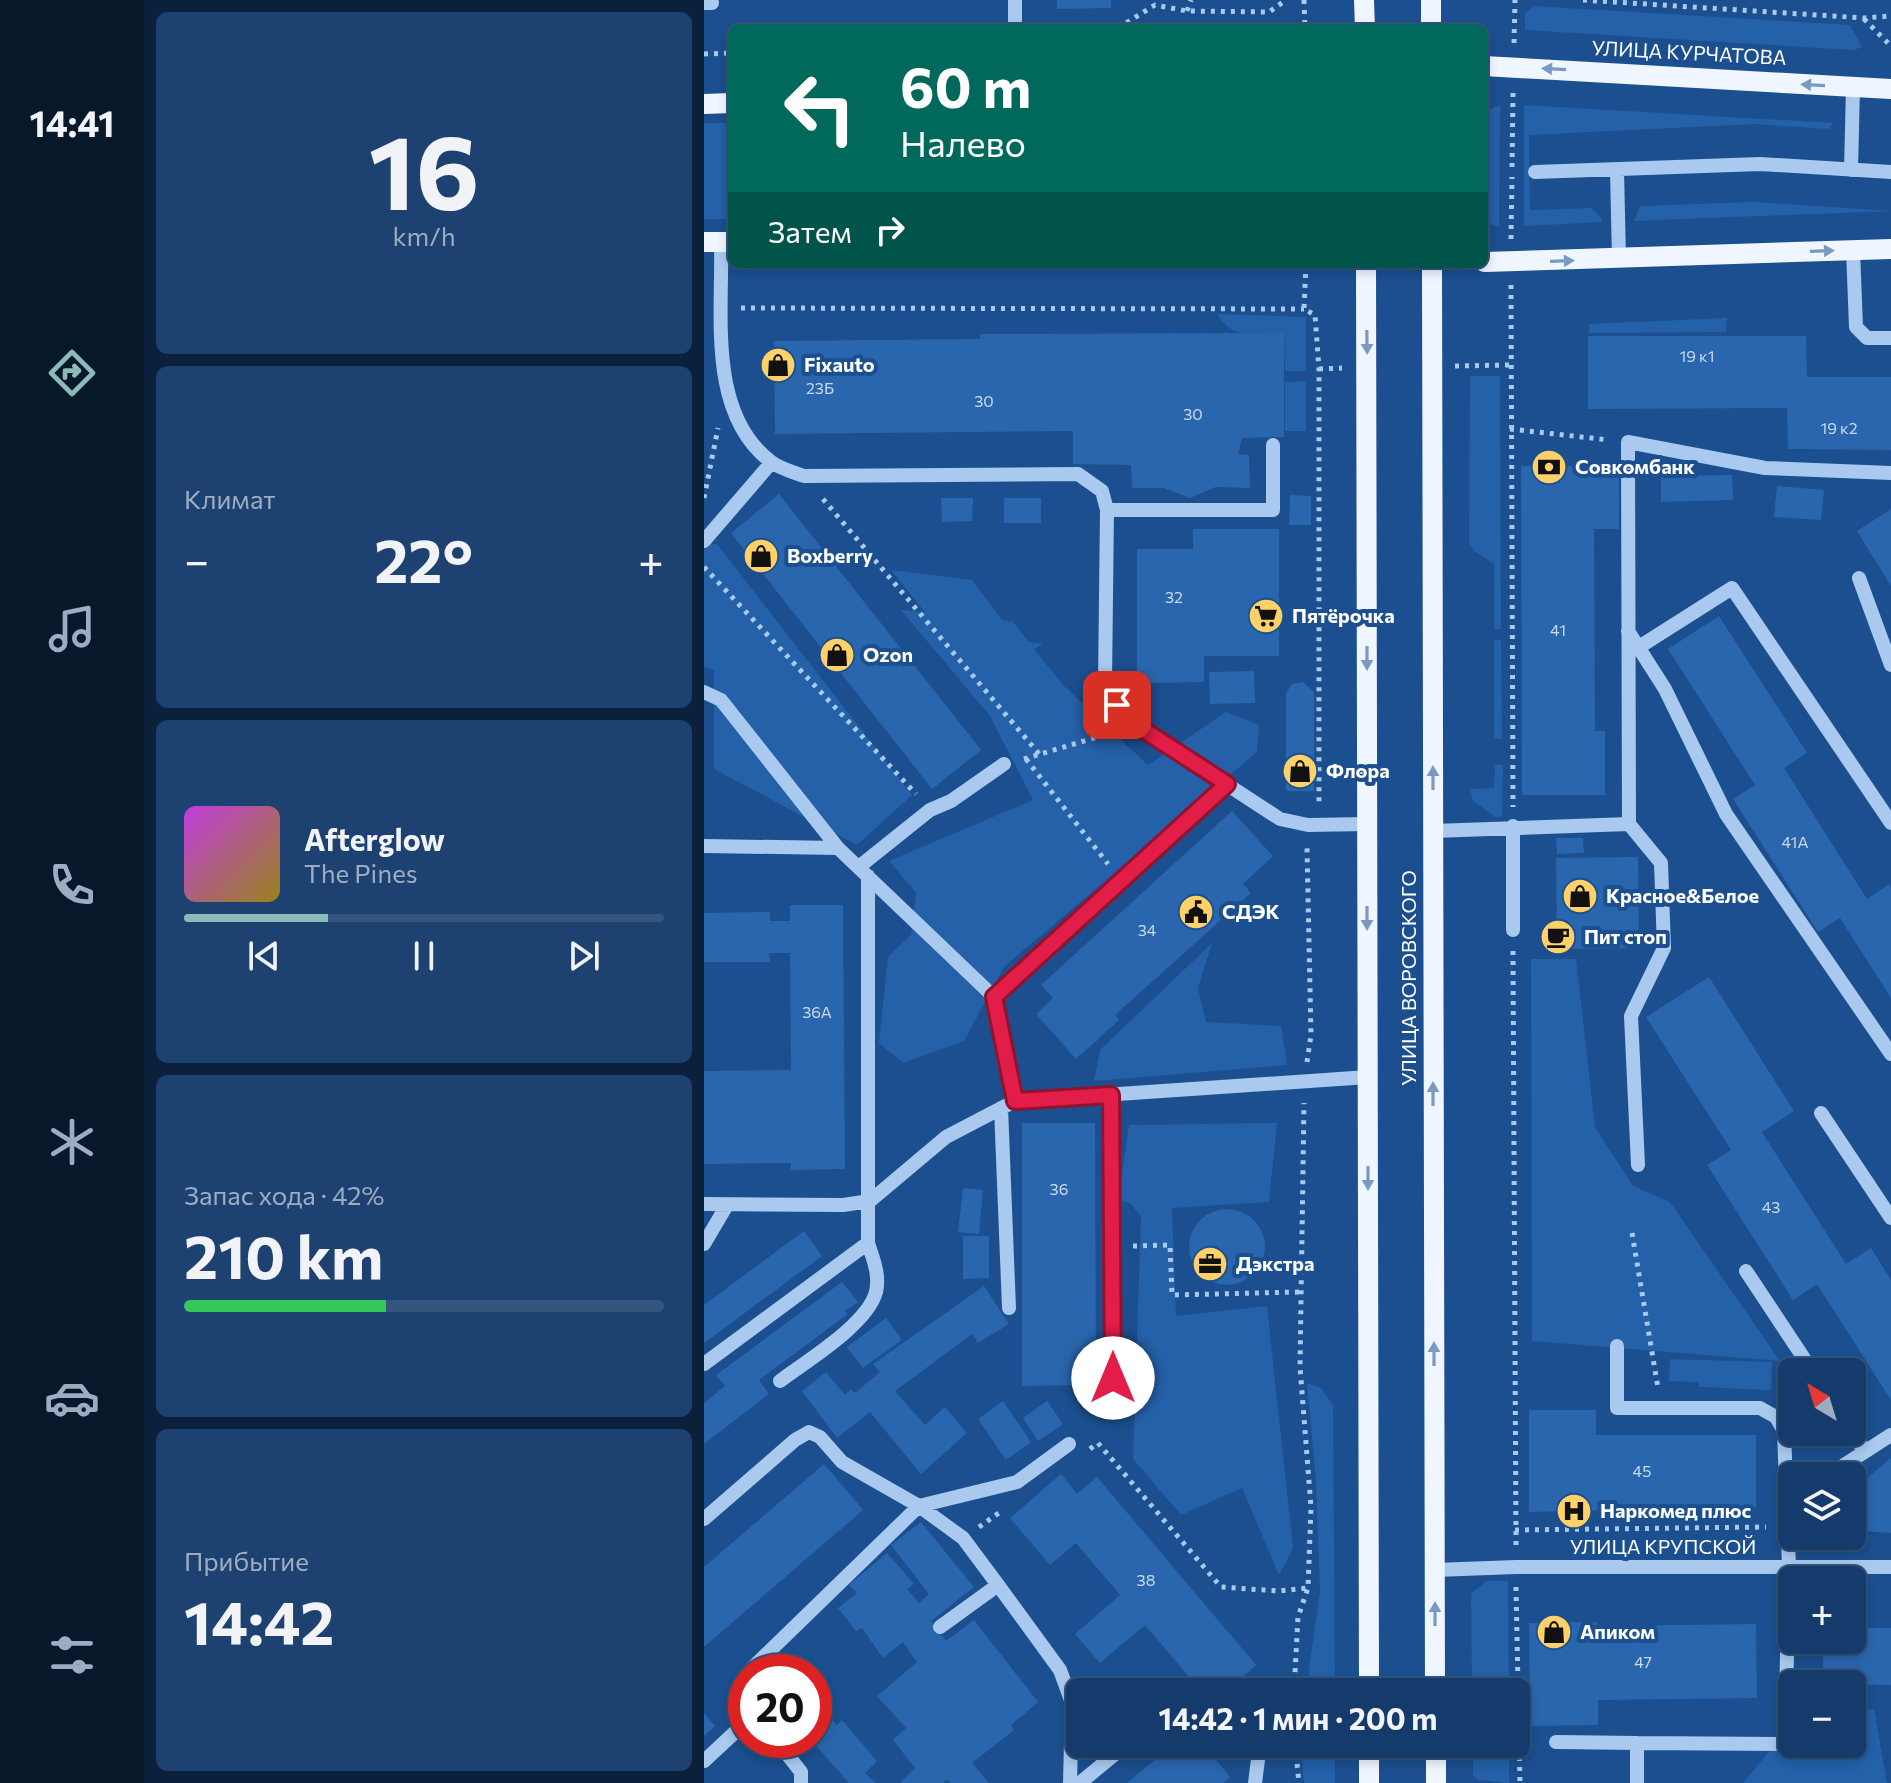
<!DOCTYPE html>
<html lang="ru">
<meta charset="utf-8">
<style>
:root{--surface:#143b6b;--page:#1d4271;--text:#f1f3f6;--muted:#9dadc1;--line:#33557e;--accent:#8bbbb9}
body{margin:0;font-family:Commissioner,sans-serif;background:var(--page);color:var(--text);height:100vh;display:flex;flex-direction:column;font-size:30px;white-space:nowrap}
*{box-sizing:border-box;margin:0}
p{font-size:26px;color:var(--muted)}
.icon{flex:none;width:44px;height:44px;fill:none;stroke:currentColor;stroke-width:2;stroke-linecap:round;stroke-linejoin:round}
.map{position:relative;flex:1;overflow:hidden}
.panel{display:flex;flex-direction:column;gap:12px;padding:12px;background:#0b203b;width:560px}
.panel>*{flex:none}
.banner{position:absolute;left:24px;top:24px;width:760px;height:244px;border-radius:12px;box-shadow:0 4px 12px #0003,0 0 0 2px var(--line);background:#00695c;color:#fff;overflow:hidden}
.needle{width:52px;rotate:322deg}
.buttons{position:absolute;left:1074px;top:1358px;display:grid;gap:16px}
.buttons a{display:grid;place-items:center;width:88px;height:88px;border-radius:12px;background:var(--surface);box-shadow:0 4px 12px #0003,0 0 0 2px var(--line);font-size:40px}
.speed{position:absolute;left:24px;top:1654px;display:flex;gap:16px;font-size:40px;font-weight:700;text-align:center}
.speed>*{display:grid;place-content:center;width:104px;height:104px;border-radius:50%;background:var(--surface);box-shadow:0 4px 12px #0003,0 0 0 2px var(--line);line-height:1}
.speed .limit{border:12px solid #d22;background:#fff;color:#111}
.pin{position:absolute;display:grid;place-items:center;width:68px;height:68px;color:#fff;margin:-34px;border-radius:16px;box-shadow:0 4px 12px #0006}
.me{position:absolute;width:88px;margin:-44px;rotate:0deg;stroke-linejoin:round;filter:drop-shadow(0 0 6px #0008)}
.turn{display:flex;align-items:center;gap:28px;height:168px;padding:0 40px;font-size:36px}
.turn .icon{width:104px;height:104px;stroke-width:2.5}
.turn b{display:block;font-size:56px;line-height:68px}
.then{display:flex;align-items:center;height:76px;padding:0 40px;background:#0003;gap:16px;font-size:30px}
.big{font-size:60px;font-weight:700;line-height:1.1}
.panel .card{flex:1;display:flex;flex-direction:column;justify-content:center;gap:12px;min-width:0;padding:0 28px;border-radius:12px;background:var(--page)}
.panel .dial{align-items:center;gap:0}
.dial b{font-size:104px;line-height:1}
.song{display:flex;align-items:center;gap:24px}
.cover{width:96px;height:96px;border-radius:12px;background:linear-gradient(135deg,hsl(290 70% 55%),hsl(50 70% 35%))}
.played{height:8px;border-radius:4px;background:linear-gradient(90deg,var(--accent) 30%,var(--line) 30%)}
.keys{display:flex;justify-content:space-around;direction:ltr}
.heat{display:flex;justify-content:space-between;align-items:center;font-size:44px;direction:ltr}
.charge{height:12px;border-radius:6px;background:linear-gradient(90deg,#34c759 42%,var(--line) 0)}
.trip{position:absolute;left:362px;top:1678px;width:464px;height:80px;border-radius:12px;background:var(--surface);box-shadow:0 4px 12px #0003,0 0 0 2px var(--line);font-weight:700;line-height:80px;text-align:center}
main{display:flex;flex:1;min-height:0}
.tab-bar{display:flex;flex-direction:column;width:144px;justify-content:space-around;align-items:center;background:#08182b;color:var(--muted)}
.tab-bar .icon{width:56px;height:56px}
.tab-bar .current{color:var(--accent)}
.tab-bar b{font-size:36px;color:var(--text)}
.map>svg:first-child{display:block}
.green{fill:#2461a8}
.building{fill:#2a66ad}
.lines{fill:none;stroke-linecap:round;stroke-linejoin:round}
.path{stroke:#a9c9ee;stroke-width:5;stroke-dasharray:4 6;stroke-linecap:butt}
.minor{stroke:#a9c9ee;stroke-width:14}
.major{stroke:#f0f6ff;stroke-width:20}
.oneway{fill:#7b9ac1}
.route-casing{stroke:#92132f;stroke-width:20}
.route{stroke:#e11d48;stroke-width:14}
.labels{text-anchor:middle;stroke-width:8;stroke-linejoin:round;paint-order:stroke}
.number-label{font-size:16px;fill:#cad9ea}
.street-label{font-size:20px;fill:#fff;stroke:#1b4f8f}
.poi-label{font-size:20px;font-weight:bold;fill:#fff;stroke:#1b4f8f;text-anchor:start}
</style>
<main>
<nav class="tab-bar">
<b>14:41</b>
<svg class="icon current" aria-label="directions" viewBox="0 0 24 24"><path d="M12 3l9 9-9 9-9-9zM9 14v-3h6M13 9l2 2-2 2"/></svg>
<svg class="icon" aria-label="music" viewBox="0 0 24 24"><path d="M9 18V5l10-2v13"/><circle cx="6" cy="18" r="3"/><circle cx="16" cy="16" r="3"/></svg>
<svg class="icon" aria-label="phone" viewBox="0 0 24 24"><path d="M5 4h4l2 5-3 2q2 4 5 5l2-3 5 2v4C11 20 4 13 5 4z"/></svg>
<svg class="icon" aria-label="climate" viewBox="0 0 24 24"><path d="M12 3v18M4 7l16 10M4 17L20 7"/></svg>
<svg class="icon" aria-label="car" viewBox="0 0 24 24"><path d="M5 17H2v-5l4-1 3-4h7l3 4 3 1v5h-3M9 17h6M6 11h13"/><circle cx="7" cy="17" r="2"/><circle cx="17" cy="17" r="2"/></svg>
<svg class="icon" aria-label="filters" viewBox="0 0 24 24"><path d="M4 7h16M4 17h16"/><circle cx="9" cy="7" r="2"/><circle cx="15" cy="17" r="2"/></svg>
</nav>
<section class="panel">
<div class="card dial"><b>16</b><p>km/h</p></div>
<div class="card"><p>Климат</p>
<div class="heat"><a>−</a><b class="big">22°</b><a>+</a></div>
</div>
<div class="card">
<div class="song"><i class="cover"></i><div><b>Afterglow</b><p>The Pines</p></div></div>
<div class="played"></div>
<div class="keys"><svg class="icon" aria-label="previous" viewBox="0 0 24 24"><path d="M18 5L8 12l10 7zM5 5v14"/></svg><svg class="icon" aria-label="pause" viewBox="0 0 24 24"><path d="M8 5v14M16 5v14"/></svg><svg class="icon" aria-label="next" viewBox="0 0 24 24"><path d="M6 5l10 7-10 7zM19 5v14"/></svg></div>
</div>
<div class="card"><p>Запас хода · 42%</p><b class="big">210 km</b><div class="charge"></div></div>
<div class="card"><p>Прибытие</p><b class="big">14:42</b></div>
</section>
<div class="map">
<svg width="1187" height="1783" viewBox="0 0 1187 1783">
<rect width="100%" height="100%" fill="#1b4f8f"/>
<!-- green -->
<path class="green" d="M830,6l316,19 12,22 -8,3 -329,-20v-17z
M796,105l-1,115v7l-15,-6v-109z
M820,105l309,18 -4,6 -74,-5 -226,11 1,75 62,-2 10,11v3l-78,4z
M0,123h28v96h-28z
M1050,202l137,9 -257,10 6,-15z
M513,314l89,3v54h-21l-1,-38c-29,0 -50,9 -67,-19z
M1023,318l-1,14 -137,1v-9z
M766,376h30l1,253h-7v-65l-20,-13 -5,-9z
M602,381v50h-21v-49z
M0,544h13l195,251 -55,50 -143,-76v-99l-10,-3z
M187,570l81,10 30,40 11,2 16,20 14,2 -9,5 30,37 84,79 78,-53 33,13 -2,27 -253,215 -40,74 -61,22 -24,-20 9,-86 23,-22 5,-42 -27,-32 144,-61 -43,-84 -89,-106 24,2z
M790,640h7l1,99h-8z
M791,765h8l-1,52h-7l-22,-16 -3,-12 24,-1z
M508,943l-14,45 8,34 75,4 6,39 -193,16 6,-31z
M827,959h45l19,168 38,59 37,16 110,159 -248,-20z
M573,1123l-8,79 -97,6 4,108 91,-10 26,242 -14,27 -37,-87 -61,27 -48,-56 8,-242 -10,-13 -13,-4 11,-75z
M966,1359l102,3 -1,28 -72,-3v-5l-30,-1z
M603,1383l14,5 12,17 2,287h-29l14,-101 -4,-110z
M782,1581h22l1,111h-37l-1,-98z
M1170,1709l13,74h-144l49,-59v20h60v-32z
M597,1744h34v39h-31z
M769,1744h36v39l-31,-3 -5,-5z"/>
<!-- building -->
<path class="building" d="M353,0h54v8l-54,1z
M580,333v104l-42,1 -4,16 11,1 1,33 -34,-1 -26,11 -26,-10h-32l-1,-23 -58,-1v-33l-298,3 -1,-93 206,-2v-5z
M884,336h218l1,41h84v73l-103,-1 -1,-41 -199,1z
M817,466h98v63h-25l1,202h10v64h-83z
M1028,475l1,25 -72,2v-26z
M1073,486l47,4 -3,30 -47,-3z
M75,494l202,256 -49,39 -201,-256z
M586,495l21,1v29h-22z
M237,498h32l-1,23 -30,1z
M300,498h37v25h-37z
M1187,509v77l-34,-55z
M489,529h86v127h-75v26l-67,1v-134h56z
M1015,616l88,137 -23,15 83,131 22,-15 2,4v110l-51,-80 -22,14 -85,-133 22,-14 -87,-136z
M550,671l1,32 -45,1 -1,-32z
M599,682l11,10v99h-28v-98l6,-9z
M528,811l41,45 -30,28 8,9 -136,122 4,5 -43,39 -40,-45 17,-16 -12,-13z
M852,838h27l1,15 -27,1z
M934,857l1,91 -82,1 -1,-91z
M86,905h53l2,264 -54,1v-7l-87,1v-93l87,-1 -1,-117h-21l1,9h-66v-49l66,-1v9h20z
M1005,977l85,134 -32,21 84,132 25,-16 20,32v120l-74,-116 -24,16 -86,-135 24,-15 -85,-133z
M318,1123h73l1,262 -74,1z
M259,1188l20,2 -4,44 -21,-2z
M485 1247a38 38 0 1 1 76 0a38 38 0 1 1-76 0Z
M100,1231l18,25 -118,87v-38z
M259,1236h26v42l-26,1z
M138,1282l16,20 -13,9 3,3 -89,66 10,14 -65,50v-41l21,-17 -9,-11z
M280,1286l25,38 -31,19 -6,-9 -77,57 30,34 20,-18 22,26 -46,41 -51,-62 -33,26 -35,-47 24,-19 19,23 6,-6 4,4 25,-21 -7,-8z
M182,1318l16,22 -39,28 -16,-21z
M299,1401l28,41 -25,18 -28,-41z
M343,1401l16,23 -25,17 -15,-23z
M825,1410h67v25h160v72l-227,5z
M1187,1458v75l-39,-3v-39z
M120,1464l39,46 -159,137v-80z
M357,1474l16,20 20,-17 159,188 -20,18 8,9h-71l17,-14 -45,-53 -45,38 -25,-29 45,-39 -44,-52 -26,22 -40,-47z
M217,1522l53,65 -43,34 15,20 28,-21 64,82 -27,23 3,5 -42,33 17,20h-38l-4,-4 -4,4h-43l15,-15 -22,-28 13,-12 -29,-32 40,-34 -14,-20 -20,16 -21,-30 -6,3 -18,-23 19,-15 -8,-8 38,-32 27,31 -7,5 12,14 10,-9 -38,-49z
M893,1622v4l159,-2 1,74 -159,2v25l-68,1 -1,-103z
M1148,1628h39v57l-68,-1v-44h29z
M110,1688l13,17 -5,4 15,16 5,-5 35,41 -12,12 11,10h-27l-38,-43h3z
M0,1713l11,13 -11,10z
M470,1744h33l-2,2 25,31 -7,6h-96z"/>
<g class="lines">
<!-- path -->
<path class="path" d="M600,0l1,28
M879,0l281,18 27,-2
M483,11l4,-11
M1160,19l27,27
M414,28l37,-23 32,6 82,1 17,-12
M810,43l1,-43
M0,54l28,-1
M808,167l1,-74
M807,239l1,-62
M602,264l-2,45 11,6 4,54v435
M807,285l2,522
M37,308l563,1
M751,366l54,-1
M615,369l23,-1
M806,429l99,11
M0,498l14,-70
M119,499l217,256
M0,567l212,227
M320,759l90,-27
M322,759l82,105
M809,951l3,594
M603,1062l4,-27 -4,-187
M928,1233l26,155
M429,1246l37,-1 2,50 129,-3
M386,1449l8,-6 123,144 57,4 30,-3
M275,1527l24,-17
M811,1530l251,-3
M812,1587l4,196
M590,1692l4,-75 10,-29 3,-81 -11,-140 4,-264
M591,1744l4,39"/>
<!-- minor -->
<path class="minor" d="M0,3h8
M311,28v-28
M913,170l2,89
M1147,170l2,-83
M831,172l225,-8 131,8
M17,242c2,72 -14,170 49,219 8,7 23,11 34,15l274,-2 24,17 5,19 -2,173 12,22 19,20 144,94 28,6 59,-1
M1149,250l3,77 11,11h24
M403,510h166v-65
M0,541l67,-78
M1155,578l32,87
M924,631l37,58 61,125 165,240
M935,647l93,-59 159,235
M0,692l17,8 117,148 156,149
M925,824l32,39 3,85 -33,68 7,149
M809,826v104
M729,831l196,-7 -1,-382 137,26 126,5
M0,846l134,2
M156,866l70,-56 21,-9 53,-37
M407,1095l2,283
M311,1101l-21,-104 233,-213
M297,1108l8,200
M1117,1113l70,105
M0,1204l139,1 27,-4 76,-64 69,-36 353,-24
M0,1244l23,-39
M1042,1271l67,101
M913,1346v62h143l16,9 8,14 5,136 -4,177 -148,-1v40
M0,1364l164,-121v-367
M76,1381c26,-20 87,-56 96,-89 4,-18 -3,-33 -8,-49
M1148,1432l12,18
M1123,1476l64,-41
M0,1519l91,-79 14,-8 11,5 22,25 77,44 44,32 35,47 62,85 12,33 -2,80
M731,1570l81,-3h375
M236,1627l58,-42
M44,1672l171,-166 98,-24 52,-38
M42,1676l-5,8 5,18
M72,1740l25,32v11
M852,1742l81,1
M0,1761l42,-39
M376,1783l47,-39
M551,1783l5,-39"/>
<!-- major -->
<path class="major" d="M660,0l1,28
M727,28v-28
M780,66l407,23
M0,104l28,-1
M0,242h28
M780,262l407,-13
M662,264l3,1428
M728,264l3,1428
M665,1744v39
M732,1744v39"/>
</g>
<!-- one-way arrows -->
<defs><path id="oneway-solid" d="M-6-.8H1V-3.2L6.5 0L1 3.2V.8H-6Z" transform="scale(2)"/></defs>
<g class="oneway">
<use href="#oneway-solid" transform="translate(850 69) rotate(-177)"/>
<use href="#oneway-solid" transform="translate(1109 85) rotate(-177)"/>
<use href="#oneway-solid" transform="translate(1118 251) rotate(-2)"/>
<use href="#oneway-solid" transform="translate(858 261) rotate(-2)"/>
<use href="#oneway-solid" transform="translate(663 342) rotate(89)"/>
<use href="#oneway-solid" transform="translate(663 658) rotate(90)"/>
<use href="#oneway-solid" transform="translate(729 778) rotate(-90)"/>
<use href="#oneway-solid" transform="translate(663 918) rotate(90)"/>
<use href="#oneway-solid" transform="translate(729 1094) rotate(-90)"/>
<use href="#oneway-solid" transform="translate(664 1178) rotate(90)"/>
<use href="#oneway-solid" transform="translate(730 1354) rotate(-90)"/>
<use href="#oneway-solid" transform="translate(731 1614) rotate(-90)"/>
</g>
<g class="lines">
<defs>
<path id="route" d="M409,1378l-2,-283 -96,6 -21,-104 233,-213 -91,-59 -19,-20"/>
</defs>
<!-- route casing -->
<use href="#route" class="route-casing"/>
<!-- route -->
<use href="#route" class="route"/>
</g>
<!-- icons -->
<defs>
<symbol id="shop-disc" viewBox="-11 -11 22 22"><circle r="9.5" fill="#ffd166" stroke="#1b4f8f"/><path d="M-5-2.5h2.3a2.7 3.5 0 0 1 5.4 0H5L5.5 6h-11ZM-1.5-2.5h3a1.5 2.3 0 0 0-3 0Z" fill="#111"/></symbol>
<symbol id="bank-disc" viewBox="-11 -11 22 22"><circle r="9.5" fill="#ffd166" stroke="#1b4f8f"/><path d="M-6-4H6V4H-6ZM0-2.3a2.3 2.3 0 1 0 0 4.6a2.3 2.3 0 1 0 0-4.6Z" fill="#111"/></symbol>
<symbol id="supermarket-disc" viewBox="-11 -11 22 22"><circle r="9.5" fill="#ffd166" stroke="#1b4f8f"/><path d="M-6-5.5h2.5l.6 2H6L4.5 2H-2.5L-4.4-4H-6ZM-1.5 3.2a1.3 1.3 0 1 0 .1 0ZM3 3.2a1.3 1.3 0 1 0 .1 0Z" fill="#111"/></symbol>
<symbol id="civic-disc" viewBox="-11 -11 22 22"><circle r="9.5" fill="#ffd166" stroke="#1b4f8f"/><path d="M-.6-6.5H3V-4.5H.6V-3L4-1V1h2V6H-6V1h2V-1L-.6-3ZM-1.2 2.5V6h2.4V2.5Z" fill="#111"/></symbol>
<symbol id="cafe-disc" viewBox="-11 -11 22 22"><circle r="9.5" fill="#ffd166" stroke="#1b4f8f"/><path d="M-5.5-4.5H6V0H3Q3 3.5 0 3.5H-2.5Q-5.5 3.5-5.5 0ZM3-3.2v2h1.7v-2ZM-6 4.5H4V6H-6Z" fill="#111"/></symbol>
<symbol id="office-disc" viewBox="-11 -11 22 22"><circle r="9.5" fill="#ffd166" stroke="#1b4f8f"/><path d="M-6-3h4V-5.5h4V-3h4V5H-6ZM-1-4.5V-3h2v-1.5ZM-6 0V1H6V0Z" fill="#111"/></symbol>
<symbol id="hospital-disc" viewBox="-11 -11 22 22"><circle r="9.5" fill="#ffd166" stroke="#1b4f8f"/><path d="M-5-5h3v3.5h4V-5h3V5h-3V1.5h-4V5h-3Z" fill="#111"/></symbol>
</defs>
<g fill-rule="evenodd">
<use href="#shop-disc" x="54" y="345" width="40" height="40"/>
<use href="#bank-disc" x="825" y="447" width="40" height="40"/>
<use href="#shop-disc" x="37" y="536" width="40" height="40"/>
<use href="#supermarket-disc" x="542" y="596" width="40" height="40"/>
<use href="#shop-disc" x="113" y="635" width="40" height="40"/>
<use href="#shop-disc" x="576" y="751" width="40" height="40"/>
<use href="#shop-disc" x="856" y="876" width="40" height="40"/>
<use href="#civic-disc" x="472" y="892" width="40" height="40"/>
<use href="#cafe-disc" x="834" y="917" width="40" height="40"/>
<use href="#office-disc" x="486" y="1244" width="40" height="40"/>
<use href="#hospital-disc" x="850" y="1491" width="40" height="40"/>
<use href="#shop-disc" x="830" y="1612" width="40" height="40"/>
</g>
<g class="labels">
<!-- number labels -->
<g class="number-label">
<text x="993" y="362">19 к1</text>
<text x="116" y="394">23Б</text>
<text x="280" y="407">30</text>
<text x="489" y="420">30</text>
<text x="1135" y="434">19 к2</text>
<text x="470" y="603">32</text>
<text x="854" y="636">41</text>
<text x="1091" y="848">41А</text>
<text x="443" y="936">34</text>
<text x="113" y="1018">36А</text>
<text x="355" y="1195">36</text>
<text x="1067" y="1213">43</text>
<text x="938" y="1477">45</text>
<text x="442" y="1586">38</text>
<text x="939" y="1668">47</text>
</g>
<!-- street labels -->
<g class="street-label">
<text transform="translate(985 53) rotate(3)" y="7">УЛИЦА КУРЧАТОВА</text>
<text transform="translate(705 978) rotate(-90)" y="7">УЛИЦА ВОРОВСКОГО</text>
<text x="959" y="1554">УЛИЦА КРУПСКОЙ</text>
</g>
<!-- poi labels -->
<g class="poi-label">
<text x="100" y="372">Fixauto</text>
<text x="871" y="474">Совкомбанк</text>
<text x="83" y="563">Boxberry</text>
<text x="588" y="623">Пятёрочка</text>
<text x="159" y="662">Ozon</text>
<text x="622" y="778">Флора</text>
<text x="902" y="903">Красное&amp;Белое</text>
<text x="518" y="919">СДЭК</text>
<text x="880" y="944">Пит стоп</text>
<text x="532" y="1271">Дэкстра</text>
<text x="896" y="1518">Наркомед плюс</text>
<text x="876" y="1639">Апиком</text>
</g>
</g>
</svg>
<div class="buttons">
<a><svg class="needle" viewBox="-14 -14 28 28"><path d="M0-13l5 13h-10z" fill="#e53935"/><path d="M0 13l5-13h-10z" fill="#9dadc1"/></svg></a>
<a><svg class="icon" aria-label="layers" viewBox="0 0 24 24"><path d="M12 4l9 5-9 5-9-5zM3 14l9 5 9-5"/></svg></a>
<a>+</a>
<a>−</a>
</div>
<div class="speed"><div class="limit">20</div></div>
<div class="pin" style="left:413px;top:705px;background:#d93025"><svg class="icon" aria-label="arrive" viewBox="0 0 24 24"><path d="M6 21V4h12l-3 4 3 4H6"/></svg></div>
<svg class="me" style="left:409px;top:1378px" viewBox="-20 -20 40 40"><circle r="19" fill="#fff"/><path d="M0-13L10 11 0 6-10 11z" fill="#e11d48"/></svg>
<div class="trip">14:42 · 1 мин · 200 m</div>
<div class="banner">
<div class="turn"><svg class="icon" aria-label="left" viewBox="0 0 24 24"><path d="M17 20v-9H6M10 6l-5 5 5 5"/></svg><div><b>60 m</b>Налево</div></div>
<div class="then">Затем<svg class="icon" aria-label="right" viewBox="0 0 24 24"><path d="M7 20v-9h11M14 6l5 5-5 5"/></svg></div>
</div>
</div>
</main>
